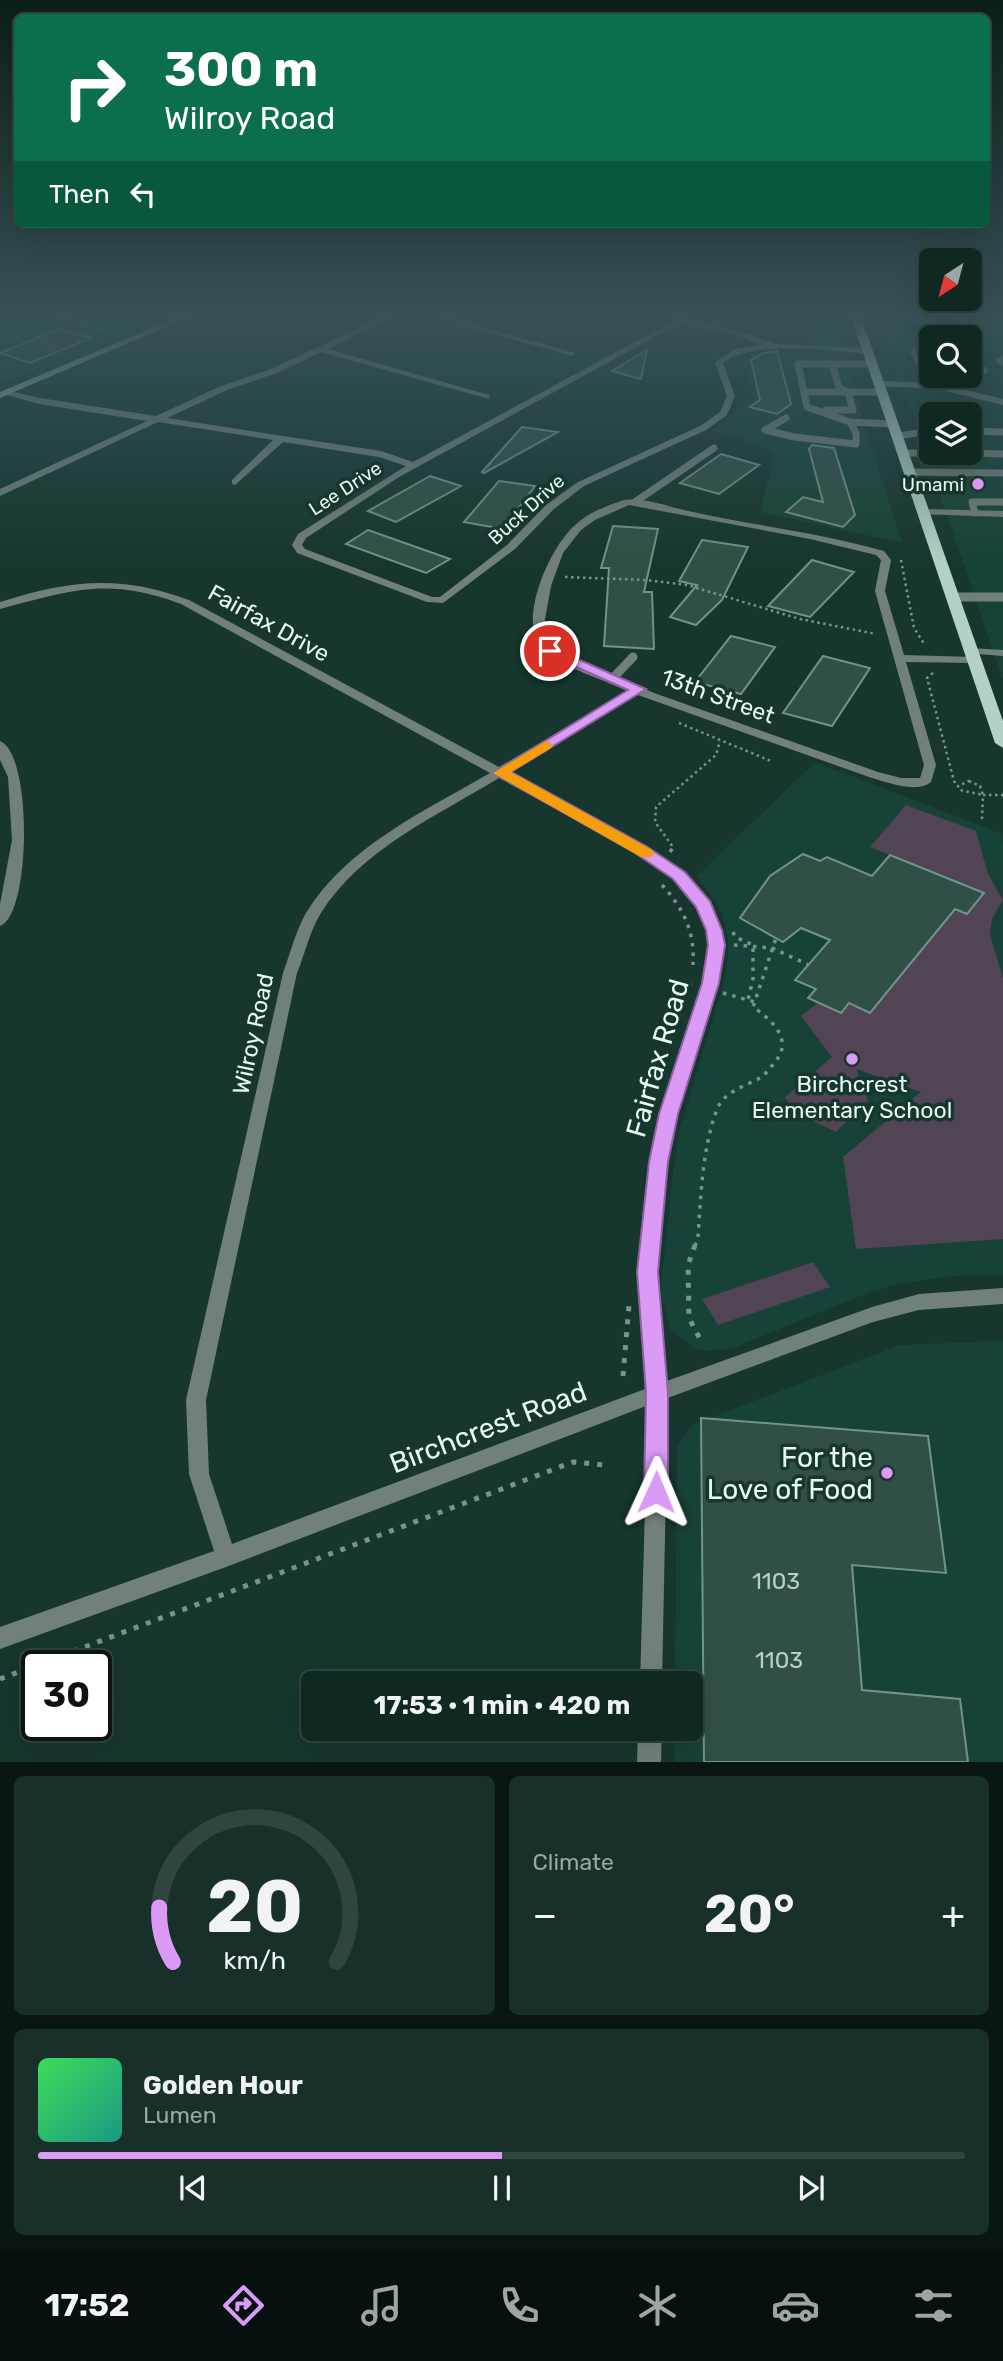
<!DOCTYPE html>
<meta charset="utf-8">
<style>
:root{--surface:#102822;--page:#19302a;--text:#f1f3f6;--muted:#9ca6a5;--line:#304440;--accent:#da9af6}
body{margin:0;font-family:Rubik,sans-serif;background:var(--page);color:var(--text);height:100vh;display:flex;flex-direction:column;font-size:26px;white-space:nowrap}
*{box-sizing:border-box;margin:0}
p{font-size:23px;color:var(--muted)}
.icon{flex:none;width:38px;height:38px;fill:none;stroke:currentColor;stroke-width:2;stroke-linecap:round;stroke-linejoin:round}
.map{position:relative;height:1762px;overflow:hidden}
.sheet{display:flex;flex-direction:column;gap:14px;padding:14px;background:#091613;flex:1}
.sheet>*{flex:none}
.top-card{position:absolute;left:14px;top:14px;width:976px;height:214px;border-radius:10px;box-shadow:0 7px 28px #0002,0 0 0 2px var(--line);background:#0b6e4f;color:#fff;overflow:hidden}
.needle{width:46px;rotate:216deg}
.tools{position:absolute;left:919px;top:248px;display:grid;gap:14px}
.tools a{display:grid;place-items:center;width:63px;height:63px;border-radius:10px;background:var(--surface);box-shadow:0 7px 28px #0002,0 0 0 2px var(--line);font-size:35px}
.speed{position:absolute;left:21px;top:1650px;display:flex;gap:14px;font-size:35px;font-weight:700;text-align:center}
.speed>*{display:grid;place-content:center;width:91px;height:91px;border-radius:50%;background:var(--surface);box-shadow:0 7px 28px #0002,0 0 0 2px var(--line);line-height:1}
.speed .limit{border:4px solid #111;border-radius:10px;background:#fff;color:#111}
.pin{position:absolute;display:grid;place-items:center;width:60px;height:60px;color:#fff;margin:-30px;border:4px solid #fff;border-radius:50%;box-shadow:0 2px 7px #0007}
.me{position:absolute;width:77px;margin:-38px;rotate:1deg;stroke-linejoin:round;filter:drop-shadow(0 0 5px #0008)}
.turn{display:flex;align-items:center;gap:24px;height:147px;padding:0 35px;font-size:32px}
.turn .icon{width:91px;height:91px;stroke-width:2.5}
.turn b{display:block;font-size:49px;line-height:60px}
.then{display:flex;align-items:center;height:66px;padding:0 35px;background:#0003;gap:14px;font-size:26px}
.big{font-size:52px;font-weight:700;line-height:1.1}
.sheet .widget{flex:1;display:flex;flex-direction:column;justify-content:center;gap:10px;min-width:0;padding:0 24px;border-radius:10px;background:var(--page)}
.sheet .dial{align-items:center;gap:0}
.dial svg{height:182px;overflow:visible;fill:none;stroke:var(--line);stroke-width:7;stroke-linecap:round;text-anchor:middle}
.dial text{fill:var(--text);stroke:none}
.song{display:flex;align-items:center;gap:21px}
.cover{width:84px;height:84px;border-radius:10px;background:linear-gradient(135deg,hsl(130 70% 55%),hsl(170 70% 35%))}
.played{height:7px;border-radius:4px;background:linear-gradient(90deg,var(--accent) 50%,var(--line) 50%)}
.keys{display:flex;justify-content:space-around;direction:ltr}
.heat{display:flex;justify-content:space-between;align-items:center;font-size:38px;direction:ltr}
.sheet .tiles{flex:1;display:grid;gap:14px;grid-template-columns:1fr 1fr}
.widget:last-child{grid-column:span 2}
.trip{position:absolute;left:301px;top:1671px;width:402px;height:70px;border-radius:10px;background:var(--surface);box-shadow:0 7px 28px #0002,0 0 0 2px var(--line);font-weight:700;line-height:70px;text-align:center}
.dock{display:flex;height:112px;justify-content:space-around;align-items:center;background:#06100e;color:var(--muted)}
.dock .icon{width:49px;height:49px}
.dock .on{color:var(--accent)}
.dock b{font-size:32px;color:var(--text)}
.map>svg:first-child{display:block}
.built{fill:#174237;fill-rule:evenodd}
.green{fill:#504455}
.building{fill:#305047;stroke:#719389;stroke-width:2}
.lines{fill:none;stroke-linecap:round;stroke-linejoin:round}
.path-far2{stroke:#79938c;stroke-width:2.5;stroke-dasharray:2.5 3.5;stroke-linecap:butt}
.path-far1{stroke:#79938c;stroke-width:3.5;stroke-dasharray:3.5 6;stroke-linecap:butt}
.path{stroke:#79938c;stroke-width:5;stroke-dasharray:5 8;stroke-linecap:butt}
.lane-far1{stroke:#72807b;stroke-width:7}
.lane{stroke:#72807b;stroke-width:9}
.street{fill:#72807b;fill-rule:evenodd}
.secondary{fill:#96aea6;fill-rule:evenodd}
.primary{fill:#b3d1c7;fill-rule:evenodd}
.route{fill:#da9af6;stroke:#8e64a0;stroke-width:2}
.slow{fill:#f59e0b}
.poi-dot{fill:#da9af6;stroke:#16362e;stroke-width:2.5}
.labels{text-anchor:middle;stroke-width:7;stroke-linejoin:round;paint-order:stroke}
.far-poi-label{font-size:19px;fill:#e7f9f3;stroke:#16362e;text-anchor:end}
.far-street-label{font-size:19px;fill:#e7f9f3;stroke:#16362e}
.street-label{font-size:23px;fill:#e7f9f3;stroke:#16362e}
.poi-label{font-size:23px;fill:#e7f9f3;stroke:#16362e}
.near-number-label{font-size:23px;fill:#b9cfc8}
.near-street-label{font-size:28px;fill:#e7f9f3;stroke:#16362e}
.near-poi-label{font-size:28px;fill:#e7f9f3;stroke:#16362e;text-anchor:end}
</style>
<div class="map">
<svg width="1003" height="1763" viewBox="0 0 1003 1763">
<rect width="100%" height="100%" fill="#16362e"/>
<!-- built -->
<path class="built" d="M0,317h163l-163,66z
M879,317h124v363zM931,338h39v38h-39zM931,415h39v38h-39z
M814,320l18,1 70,222 -142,-31 15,-60 -31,-12 -32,-9 41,-34 -10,-41 55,-1z
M815,762l185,71 3,9v433h-41l-61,8 -31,9 -137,56 -24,3 -14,-2 -24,-19 -9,-30v-24l12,-112 6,-36 43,-143 5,-26v-21l-8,-30 -23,-32z
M1003,1341v421l-329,1v-34h17v-45l-16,-1 2,-236 15,-22 208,-80z"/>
<!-- green -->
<path class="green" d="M906,805l70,26 12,43 15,26 -11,19 -2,16 13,43v261l-147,10 -13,-92 78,-65 -65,-23 12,31 -32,32 -41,-20 -10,-15 47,-40 -31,-41 18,-14 22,11 8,-10 22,10 84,-104 29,-16 -114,-46z
M813,1262l17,25 -112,38 -16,-26z"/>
<!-- building -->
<path class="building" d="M59,329l32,9 -61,25 -30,-10z
M647,350l-6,29 -29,-8z
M777,351l14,53 -14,10 -27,-7 10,-7 -9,-40 12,-7z
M522,427l36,5 -74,41 -2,-1z
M812,445l22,3 21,67 -12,12 -57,-15 17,-15 20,5 -14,-53z
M721,454l38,11 -40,29 -39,-11z
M430,476l31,10 -65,36 -28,-11z
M499,481l36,5 -32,43 -39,-7z
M613,526l45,3 -14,63h8l2,57 -50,-3 5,-78h-8z
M368,530l82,29 -24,14 -80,-29z
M702,540l46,7 -26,53 -26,25 -26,-8 27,-32 -18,-4z
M812,560l42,12 -44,45 -42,-11z
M731,636l44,11 -34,47 -46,-12z
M823,656l47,12 -38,58 -49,-13z
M803,854l17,7 7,-4 45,19 18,-21 94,38 -17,21 -12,-5 -85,104 -21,-10 -8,10 -33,-15 8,-9 -21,-9 35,-40 -29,-12 -18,14 -43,-24 30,-42z
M701,1418l227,18 18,137 -94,-8 10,125 98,9 8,63h-264z"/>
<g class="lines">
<!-- path-far2 -->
<path class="path-far2" d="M62,317l39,13 19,-1
M901,560l13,68 11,17
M565,577l81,3 41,5 113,34 76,15
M933,673l-6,5 27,103 4,5
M679,723l92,38
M969,781l11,5 3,9 -23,-5 -2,-4z
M983,795h20
M982,819l1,-24
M671,851l2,-4 -18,-25 1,-15 60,-52 4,-14"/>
<!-- path-far1 -->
<path class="path-far1" d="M670,852l2,-3
M662,885c22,24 33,47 31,80
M733,932l2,5 18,8v34l-5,21
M734,945l38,3 37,17
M723,993l32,9
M679,1016l9,-33 4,2
M695,1246l3,-9c3,-43 4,-87 19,-128 7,-17 28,-23 43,-31 6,-4 10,-10 15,-16 19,-22 -3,-42 -22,-55l23,-69"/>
<!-- path -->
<path class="path" d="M695,1245l-7,20 1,53 11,21
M623,1376l6,-71
M0,1679l573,-217 33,3"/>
<!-- lane-far1 -->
<path class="lane-far1" d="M906,317l66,16
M952,321l19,2 21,-6
M914,352l14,29
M1003,359l-3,2 3,1
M926,376l40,9
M958,391l26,-21 -14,-8
M806,392h76
M826,410h27l-5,-18 -9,-4 -7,-24
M786,418l-21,12 29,7 62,7v-11l-6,-11 43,2
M850,422l-43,-15 -9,-43h75
M970,431l33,1
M897,436l34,-5
M903,453h28
M967,453l36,1
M910,472l93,1
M635,502l79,-54
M975,513l-3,-11h31"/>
<!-- lane -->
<path class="lane" d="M951,597h52
M613,678l20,-21"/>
<!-- street -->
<path class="street" d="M382,317h11l-65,32 161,46v4l-168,-47 -44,21 -50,17 -60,28 214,33 32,11 266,-144 61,13 36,13 93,4 4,3 -4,3c-38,-3 -116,-15 -146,9l12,33 -8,19 -21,15 -122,56 -30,23 -39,40 -72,54 -16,-1 -130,-49 -5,-8 6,-11 108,-68 -27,-9 -96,-15 -48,43 -3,-1v-4l41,-40 -115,-18 -158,74v-7l147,-68 -108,-17 -35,-10v-4l36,8 116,18 65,-30 50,-17zM680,323l55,12 28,10 -28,4 -20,13 12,34 -7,16 -20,14 -122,56 -32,23 -39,40 -67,52h-8l-127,-48 -3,-4 4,-7 93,-61z
M432,317h14l130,36 -4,3z
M880,381l58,2 65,16v6l-65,-16 -61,-3 -1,-2z
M624,500c23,-3 47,8 69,12 64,14 128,21 191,39l7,9 -6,31 19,64 70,2 6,3 -6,3 -68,-1 30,103 -5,17c-15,12 -45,0 -62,-5l-231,-82 -129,77 136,74 39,27 15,15 18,29 7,28 -6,38 -41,131 -10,48 -10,110 7,110 208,-75 47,-13 84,-6v16l-84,6 -46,12 -208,77 2,38 -5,247h-22l7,-247 -1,-31 -420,161 -226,82v-22l214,-76 -25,-77 -3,-74 97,-427c7,-19 13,-43 23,-60 41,-67 119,-102 184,-140l-309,-169c-74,-27 -108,-14 -181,5v-7c69,-22 120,-28 189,-2l310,167 129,-76c-20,-9 -68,-26 -83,-38 -31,-27 4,-104 28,-126 14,-14 33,-21 51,-27zM629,505l181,34 66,16 5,5 -6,31 49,174 -4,13h-19l-23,-6 -224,-79 -100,-44 -9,-14 -1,-10 7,-39 12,-33 18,-23 14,-10zM499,778l136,74 39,27 15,15 14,23 7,28 -8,38 -41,131 -10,48 -12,110 6,117 -413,155 -23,-70 -3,-74 91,-427c8,-19 13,-43 24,-60 40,-64 116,-97 178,-135z
M924,509l79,2v6l-83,-3v-4z
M970,648l33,2v6l-37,-3v-4z
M0,741c33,13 31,175 0,185v-22l12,-64 -4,-63 -8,-17z
M638,1729h24l-1,34h-24z"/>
<!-- secondary -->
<path class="secondary" d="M178,317h11l-189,81v-6z"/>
<!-- primary -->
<path class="primary" d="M851,317h10l142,404v27l-8,-5z"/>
</g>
<!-- sky -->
<linearGradient id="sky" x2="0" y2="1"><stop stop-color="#0c1e19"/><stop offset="0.56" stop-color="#365257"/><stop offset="1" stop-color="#365257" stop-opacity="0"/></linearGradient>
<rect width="1003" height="564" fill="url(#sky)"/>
<!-- route -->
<path class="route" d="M550,647l96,42 -135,83 135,74 39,26 25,29 12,29 3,15 -6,38 -41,131 -10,48 -10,110 10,121v99l-4,7 -8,3 -8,-3 -4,-7 2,-99 -9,-121 12,-110 10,-48 43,-131 6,-38 -2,-15 -10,-23 -23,-28 -38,-26 -142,-80 135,-83 -83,-37 -2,-2z"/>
<!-- slow -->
<path class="slow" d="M546,741l7,4 -2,3 -40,24 141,78 2,3 -2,4h-11l-148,-84z"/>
<!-- markers -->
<g class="poi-dot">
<circle cx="978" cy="484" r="7"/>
<circle cx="852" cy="1059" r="7"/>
<circle cx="887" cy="1473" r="7"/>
</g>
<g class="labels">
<!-- far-poi labels -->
<g class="far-poi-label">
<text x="964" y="491">Umami</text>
</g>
<!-- far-street labels -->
<g class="far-street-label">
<text transform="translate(345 488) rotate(-33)" y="7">Lee Drive</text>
<text transform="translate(526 509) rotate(-42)" y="7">Buck Drive</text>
</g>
<!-- street labels -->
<g class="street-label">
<text transform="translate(269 623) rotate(29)" y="8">Fairfax Drive</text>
<text transform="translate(718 696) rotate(20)" y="8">13th Street</text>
<text transform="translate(253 1034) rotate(-78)" y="8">Wilroy Road</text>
</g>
<!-- poi labels -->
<g class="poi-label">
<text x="852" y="1092">Birchcrest<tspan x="852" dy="26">Elementary School</tspan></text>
</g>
<!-- near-number labels -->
<g class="near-number-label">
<text x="776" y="1589">1103</text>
<text x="779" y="1668">1103</text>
</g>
<!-- near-street labels -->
<g class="near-street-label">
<text transform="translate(657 1058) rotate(-74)" y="10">Fairfax Road</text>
<text transform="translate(488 1427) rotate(-21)" y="10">Birchcrest Road</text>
</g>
<!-- near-poi labels -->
<g class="near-poi-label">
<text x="873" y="1467">For the<tspan x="873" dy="32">Love of Food</tspan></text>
</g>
</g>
</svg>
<div class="tools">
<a><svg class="needle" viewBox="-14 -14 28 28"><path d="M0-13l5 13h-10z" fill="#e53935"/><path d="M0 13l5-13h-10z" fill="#9ca6a5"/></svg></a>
<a><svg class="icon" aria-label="search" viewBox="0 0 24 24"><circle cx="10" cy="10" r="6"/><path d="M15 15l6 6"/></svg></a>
<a><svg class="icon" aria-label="layers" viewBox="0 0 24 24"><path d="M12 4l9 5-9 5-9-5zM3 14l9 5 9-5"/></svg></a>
</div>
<div class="speed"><div class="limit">30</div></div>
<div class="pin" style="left:550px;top:651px;background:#d93025"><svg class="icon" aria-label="arrive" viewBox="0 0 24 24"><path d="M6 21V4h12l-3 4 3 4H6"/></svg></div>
<svg class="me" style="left:656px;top:1492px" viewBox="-20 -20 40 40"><path d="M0-17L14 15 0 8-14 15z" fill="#da9af6" stroke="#fff" stroke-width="4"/></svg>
<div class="trip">17:53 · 1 min · 420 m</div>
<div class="top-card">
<div class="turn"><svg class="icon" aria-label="right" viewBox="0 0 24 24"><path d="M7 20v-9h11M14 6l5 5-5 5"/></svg><div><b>300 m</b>Wilroy Road</div></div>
<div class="then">Then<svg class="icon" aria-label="left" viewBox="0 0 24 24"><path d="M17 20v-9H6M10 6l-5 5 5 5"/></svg></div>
</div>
</div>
<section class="sheet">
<div class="tiles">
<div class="widget dial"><svg viewBox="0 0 100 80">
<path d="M14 69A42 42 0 1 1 86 69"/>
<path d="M14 69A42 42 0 0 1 8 45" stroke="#da9af6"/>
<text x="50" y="56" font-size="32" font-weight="700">20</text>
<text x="50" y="72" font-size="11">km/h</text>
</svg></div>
<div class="widget"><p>Climate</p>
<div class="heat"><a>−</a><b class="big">20°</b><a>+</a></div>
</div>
<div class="widget">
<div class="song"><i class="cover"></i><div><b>Golden Hour</b><p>Lumen</p></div></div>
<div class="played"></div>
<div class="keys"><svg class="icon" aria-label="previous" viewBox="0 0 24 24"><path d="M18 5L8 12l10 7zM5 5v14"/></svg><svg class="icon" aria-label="pause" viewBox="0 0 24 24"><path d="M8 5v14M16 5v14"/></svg><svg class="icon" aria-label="next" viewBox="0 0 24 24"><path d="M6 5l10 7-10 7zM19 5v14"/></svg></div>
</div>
</div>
</section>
<nav class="dock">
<b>17:52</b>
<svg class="icon on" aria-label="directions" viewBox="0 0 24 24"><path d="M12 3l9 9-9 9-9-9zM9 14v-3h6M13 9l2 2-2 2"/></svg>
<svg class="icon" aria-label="music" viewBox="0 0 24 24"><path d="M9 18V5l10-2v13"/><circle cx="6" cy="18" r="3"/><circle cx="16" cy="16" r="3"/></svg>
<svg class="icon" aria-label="phone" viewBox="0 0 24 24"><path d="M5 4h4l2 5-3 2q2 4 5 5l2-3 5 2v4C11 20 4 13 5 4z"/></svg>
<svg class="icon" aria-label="climate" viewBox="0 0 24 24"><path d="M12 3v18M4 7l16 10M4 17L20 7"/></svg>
<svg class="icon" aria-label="car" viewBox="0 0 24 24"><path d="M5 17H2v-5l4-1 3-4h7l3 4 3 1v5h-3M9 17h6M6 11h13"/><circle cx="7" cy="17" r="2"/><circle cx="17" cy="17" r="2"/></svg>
<svg class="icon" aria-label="filters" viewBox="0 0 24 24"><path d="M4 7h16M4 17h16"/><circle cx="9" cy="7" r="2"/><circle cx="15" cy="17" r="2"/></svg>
</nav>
